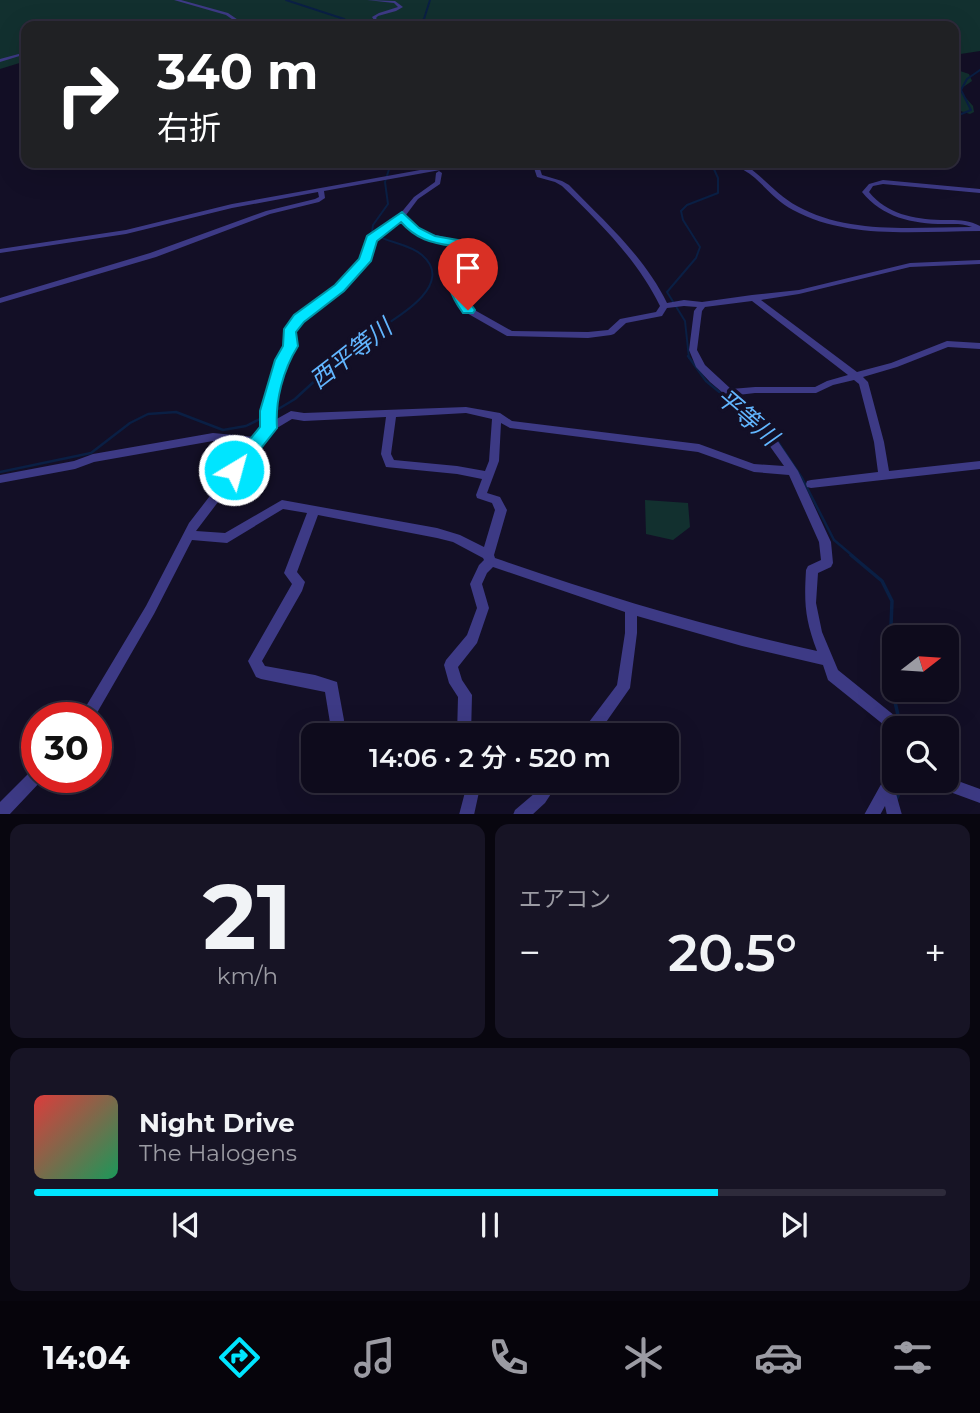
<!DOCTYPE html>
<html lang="ja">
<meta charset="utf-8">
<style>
:root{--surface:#0e0b1c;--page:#171425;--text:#f1f3f6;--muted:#9b9ba3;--line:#2e2b3b;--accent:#00e5ff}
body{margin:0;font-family:Montserrat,"Noto Sans JP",sans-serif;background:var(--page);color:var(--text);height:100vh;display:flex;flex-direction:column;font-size:26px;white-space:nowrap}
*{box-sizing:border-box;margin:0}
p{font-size:23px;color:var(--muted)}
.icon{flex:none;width:38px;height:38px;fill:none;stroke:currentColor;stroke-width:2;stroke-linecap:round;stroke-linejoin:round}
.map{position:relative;height:814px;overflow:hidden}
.panel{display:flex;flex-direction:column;gap:10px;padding:10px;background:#08060f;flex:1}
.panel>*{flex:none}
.top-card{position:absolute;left:21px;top:21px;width:938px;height:147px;border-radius:14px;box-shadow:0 7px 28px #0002,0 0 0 2px var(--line);background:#202124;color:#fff;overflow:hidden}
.needle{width:46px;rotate:73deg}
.buttons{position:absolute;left:882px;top:625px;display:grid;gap:14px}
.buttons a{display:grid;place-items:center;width:77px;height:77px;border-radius:14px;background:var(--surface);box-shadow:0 7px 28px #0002,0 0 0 2px var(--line);font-size:35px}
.speed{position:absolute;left:21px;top:702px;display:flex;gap:14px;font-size:35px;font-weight:700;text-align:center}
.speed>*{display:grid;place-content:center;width:91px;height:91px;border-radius:50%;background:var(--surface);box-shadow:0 7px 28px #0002,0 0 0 2px var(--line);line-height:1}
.speed .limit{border:10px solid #d22;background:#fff;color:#111}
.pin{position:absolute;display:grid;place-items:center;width:60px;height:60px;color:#fff;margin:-72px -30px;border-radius:50% 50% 50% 0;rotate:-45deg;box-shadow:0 0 7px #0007}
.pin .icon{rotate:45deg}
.me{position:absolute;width:77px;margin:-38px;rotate:37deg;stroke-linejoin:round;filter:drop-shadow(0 0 5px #0008)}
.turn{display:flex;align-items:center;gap:24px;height:147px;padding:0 21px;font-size:32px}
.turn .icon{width:91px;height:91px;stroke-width:2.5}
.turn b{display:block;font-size:49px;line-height:60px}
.big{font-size:52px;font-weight:600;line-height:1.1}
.panel .widget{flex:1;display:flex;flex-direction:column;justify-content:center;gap:10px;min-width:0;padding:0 24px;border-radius:14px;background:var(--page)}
.panel .dial{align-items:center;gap:0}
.dial b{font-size:91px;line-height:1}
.song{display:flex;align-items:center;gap:21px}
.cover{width:84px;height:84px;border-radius:10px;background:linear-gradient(135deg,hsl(0 70% 55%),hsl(150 70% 35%))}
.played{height:7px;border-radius:4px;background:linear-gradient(90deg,var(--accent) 75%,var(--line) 75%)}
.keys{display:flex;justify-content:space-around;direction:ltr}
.heat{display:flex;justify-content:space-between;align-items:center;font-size:38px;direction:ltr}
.panel .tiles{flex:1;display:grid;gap:10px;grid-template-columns:1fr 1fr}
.widget:last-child{grid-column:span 2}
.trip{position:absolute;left:301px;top:723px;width:378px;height:70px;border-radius:14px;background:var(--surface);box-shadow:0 7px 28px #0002,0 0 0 2px var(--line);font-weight:600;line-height:70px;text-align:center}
.dock{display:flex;height:112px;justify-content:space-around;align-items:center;background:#06040b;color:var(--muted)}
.dock .icon{width:49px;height:49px}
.dock .selected{color:var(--accent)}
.dock b{font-size:32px;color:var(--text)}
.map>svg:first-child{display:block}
.green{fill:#12302f}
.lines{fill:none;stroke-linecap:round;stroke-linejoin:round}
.stream-far2{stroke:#0a1f44;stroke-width:2}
.stream-far1{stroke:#0a1f44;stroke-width:2.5}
.stream{stroke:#0a1f44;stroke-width:3.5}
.minor{fill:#3d3a85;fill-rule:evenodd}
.route{fill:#00e5ff;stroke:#0095a6;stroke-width:2}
.labels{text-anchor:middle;stroke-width:7;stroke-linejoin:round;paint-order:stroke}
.water-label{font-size:24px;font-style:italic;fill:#62b6ff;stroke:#130f26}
</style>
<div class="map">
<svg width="980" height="815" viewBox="0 0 980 815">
<rect width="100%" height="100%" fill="#130f26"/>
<!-- green -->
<path class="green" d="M0,0h980v51l-26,4v-29h-862l-27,-4 -10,4h-29v35l-26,8z
M954,69l15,5 3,7 -13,9 14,16 1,6 -4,2 -16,-5z
M645,500l43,3 2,24 -17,13 -27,-6z"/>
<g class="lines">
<!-- stream-far2 -->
<path class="stream-far2" d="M286,0l58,19 10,7
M413,26l11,-7 6,-19
M954,117l17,-7 -10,-20 6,-11 13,-9
M340,358c10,-8 20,-17 31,-24 20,-13 87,-48 51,-79 -14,-12 -35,-12 -50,-22l1,-8 15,-21 -3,-22 6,-19
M689,358l-4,-37 -18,-29 29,-34 4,-11 -17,-27 -2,-9 6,-6 31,-12v-15l-5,-11 3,-4"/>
<!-- stream-far1 -->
<path class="stream-far1" d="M688,356l18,25 57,47
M270,414l25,-15 47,-43
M774,436l28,42 32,62 19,16
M0,472l91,-19 39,-30 18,-9 28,-2 47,18 23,-4 18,-9"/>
<!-- stream -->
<path class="stream" d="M851,555l31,26 10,20 -3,75 12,52
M896,800l9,-20"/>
<!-- minor -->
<path class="minor" d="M174,0h7l47,13 19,13h-5l-16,-11z
M367,0l28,1 8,6 -7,4 -18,5 -2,2 6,8h-4l-6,-9 7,-4 19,-6 -4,-4z
M26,52v2l-26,8v-3z
M459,163h12l-3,2 -144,26 1,7 -6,4 -49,12 -114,43 -156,46v-5l150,-45 116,-42 49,-12 4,-2 -1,-5 -86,16 -106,26 -126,19v-4l126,-19 106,-26z
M523,163h8l8,3 3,9 20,6 7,4c36,37 75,71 98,118l17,-3 18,2 50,-7 47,-5 111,-27 70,-3v4l-70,3 -111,27 -38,6 96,72 34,-9 56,-22 33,2v6l-32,-2 -51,20 -34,10 5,5 16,60 5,29 91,-10v8l-169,19 -4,-1 -1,-3 1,-3 4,-1 67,-8 -4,-30 -15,-58 -5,-4 -21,5 -17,8h-61l-17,2 29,24 6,15 25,37 33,71 2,21 -2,4 -13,6 -2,30 6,29 16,38 57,46 3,12h-4v26l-5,-2 -5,-27 -56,-45 -5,-15 -81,-19 -105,-30v17l-7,55 -33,47h-16l2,-5 34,-45 8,-52v-21l-132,-45 -6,6 -5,11 7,24 -12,35 -19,24 4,13 10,15 -1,40h-14l1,-38 -9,-14 -5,-18 2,-5 21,-25 10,-27 -7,-24 9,-19 5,-5 -1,-2 -30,-16 -16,-4 -119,-23 -21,57 8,10 -3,9 -40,70 3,5 50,9 22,7 7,38 -2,15h-10l-7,-43 -64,-13 -5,-2 -8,-16 44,-77 -8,-11 23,-60 -24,-4 -56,34 -35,-3 -38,74 -60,104h-15l67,-112 43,-83 61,-79 -37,-3 -119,21 -19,7 -75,14v-8l74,-14 19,-7 120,-21 42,4 8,-10v-16l15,-51 9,-13 -2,-15 1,-2 10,-13 41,-31 24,-26 8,-23 31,-23 14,-17 21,-15 1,-9 3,-2 3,2 -2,11 -22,15 -12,16c18,23 31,18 56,27v30l-4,13 3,10 10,13 41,23 76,1 20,-2 12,-11 36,-7 4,-6c-23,-47 -61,-84 -98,-120l-7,-4 -18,-5 -3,-9zM401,219c18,22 31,17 54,26l-1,27 -4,13 3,10 12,17 42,24 81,2 23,-3 3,-1 12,-11 36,-7 5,-8 17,-2 13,1 -3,4 -5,39 7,17 14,15 50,42 4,14 20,28 -30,-2 -55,-20 -187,-23 -12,-8 -34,-6 -162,6 -13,-2 -18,10c0,-23 10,-55 22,-74l-2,-15 9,-11 41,-31 26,-29 6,-21zM752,301l96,74 -21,6 -12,6h-60l-24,2 -26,-24 -8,-15 5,-39 3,-4zM466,413l26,6 -3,42 -4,10 -28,-5 -63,-6 -3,-6 5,-37zM386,417l-5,37 5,13 71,7 25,5 -6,16 1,3 15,5 3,7 -11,37 -24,-12 -23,-7 -155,-28 -57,33 -29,-2 76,-100 20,-12 12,2zM501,423l9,5 188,24 56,20 35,3 30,67 2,18 -13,6 -2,4c-2,34 -1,49 11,81 -110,-24 -216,-56 -322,-93l-1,-3 13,-45 -7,-13 -13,-4 12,-32z
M733,163h7l7,3c17,12 31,30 50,40 52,29 118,21 175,21 -10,-4 -18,-3 -28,-3 -32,0 -62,-7 -82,-32l7,-8 14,-4 97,9v4l-97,-9 -10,2 -4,6c18,22 44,27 72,28 14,0 26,-1 39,6v5c-61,0 -132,9 -187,-21 -15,-8 -26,-21 -38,-32 -7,-6 -15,-10 -22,-15z
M37,768v9h7l-2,3 -33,35h-9v-13l32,-32z
M894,768v12h5l-4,10 7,25h-15l-2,-9 -5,9h-16l25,-45z
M947,777l33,12v14l-49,-18 -2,-5h18z
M464,780h14l1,12 -5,23h-15l6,-23z
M544,780h16l-15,23 -13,12h-19l2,-5 20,-17z"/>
</g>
<!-- route -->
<path class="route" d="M402,212l17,16 16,8 28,5c6,18 -3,31 -2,45 0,9 9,17 14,24l-2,3h-10c-22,-31 -11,-31 -10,-67 -22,-3 -37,-7 -52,-24l-24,19 -6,20 -27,30 -40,31 -8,10 2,14c-15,24 -23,55 -21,82l-37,47h-12l-2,-5 2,-4 32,-39v-16l15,-51 8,-14 1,-17 10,-14 41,-30 24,-26 8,-23z"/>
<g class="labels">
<!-- water labels -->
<g class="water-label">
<text transform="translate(351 354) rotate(-38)" y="8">西平等川</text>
<text transform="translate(747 417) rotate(41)" y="8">平等川</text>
</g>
</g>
</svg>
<div class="buttons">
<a><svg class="needle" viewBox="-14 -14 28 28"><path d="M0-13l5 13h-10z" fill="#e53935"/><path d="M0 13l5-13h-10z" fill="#9b9ba3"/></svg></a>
<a><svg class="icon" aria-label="search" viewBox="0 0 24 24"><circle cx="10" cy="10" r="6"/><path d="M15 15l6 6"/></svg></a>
</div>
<div class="speed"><div class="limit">30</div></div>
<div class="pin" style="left:468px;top:310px;background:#d93025"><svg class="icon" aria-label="arrive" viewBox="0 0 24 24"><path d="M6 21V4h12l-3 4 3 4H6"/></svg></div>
<svg class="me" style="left:234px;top:470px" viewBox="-20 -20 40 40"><circle r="17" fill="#00e5ff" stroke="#fff" stroke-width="3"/><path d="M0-11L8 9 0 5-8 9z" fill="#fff"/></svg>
<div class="trip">14:06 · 2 分 · 520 m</div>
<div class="top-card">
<div class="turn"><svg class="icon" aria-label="right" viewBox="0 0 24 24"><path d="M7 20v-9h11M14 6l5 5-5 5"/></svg><div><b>340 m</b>右折</div></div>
</div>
</div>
<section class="panel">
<div class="tiles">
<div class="widget dial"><b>21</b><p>km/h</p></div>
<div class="widget"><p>エアコン</p>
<div class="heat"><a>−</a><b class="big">20.5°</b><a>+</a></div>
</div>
<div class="widget">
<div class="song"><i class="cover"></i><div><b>Night Drive</b><p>The Halogens</p></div></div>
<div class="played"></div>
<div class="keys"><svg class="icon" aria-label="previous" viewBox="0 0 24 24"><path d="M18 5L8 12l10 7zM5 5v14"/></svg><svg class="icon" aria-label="pause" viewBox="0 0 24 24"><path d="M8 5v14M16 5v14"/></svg><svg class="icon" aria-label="next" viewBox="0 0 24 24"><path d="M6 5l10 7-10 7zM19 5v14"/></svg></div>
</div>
</div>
</section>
<nav class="dock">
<b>14:04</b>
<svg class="icon selected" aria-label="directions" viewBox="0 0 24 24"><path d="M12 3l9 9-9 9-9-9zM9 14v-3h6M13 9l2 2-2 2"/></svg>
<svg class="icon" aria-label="music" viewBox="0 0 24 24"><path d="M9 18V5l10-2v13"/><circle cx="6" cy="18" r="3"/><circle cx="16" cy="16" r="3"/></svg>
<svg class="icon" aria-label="phone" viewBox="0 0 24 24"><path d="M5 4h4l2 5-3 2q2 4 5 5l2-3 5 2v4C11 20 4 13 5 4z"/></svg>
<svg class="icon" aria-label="climate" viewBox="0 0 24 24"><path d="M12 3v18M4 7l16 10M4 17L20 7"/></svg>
<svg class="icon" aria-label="car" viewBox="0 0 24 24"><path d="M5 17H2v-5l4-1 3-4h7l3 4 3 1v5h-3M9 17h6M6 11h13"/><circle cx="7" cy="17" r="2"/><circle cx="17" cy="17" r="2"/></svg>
<svg class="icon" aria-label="filters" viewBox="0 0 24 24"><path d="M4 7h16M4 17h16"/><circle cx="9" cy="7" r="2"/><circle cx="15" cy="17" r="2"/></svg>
</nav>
